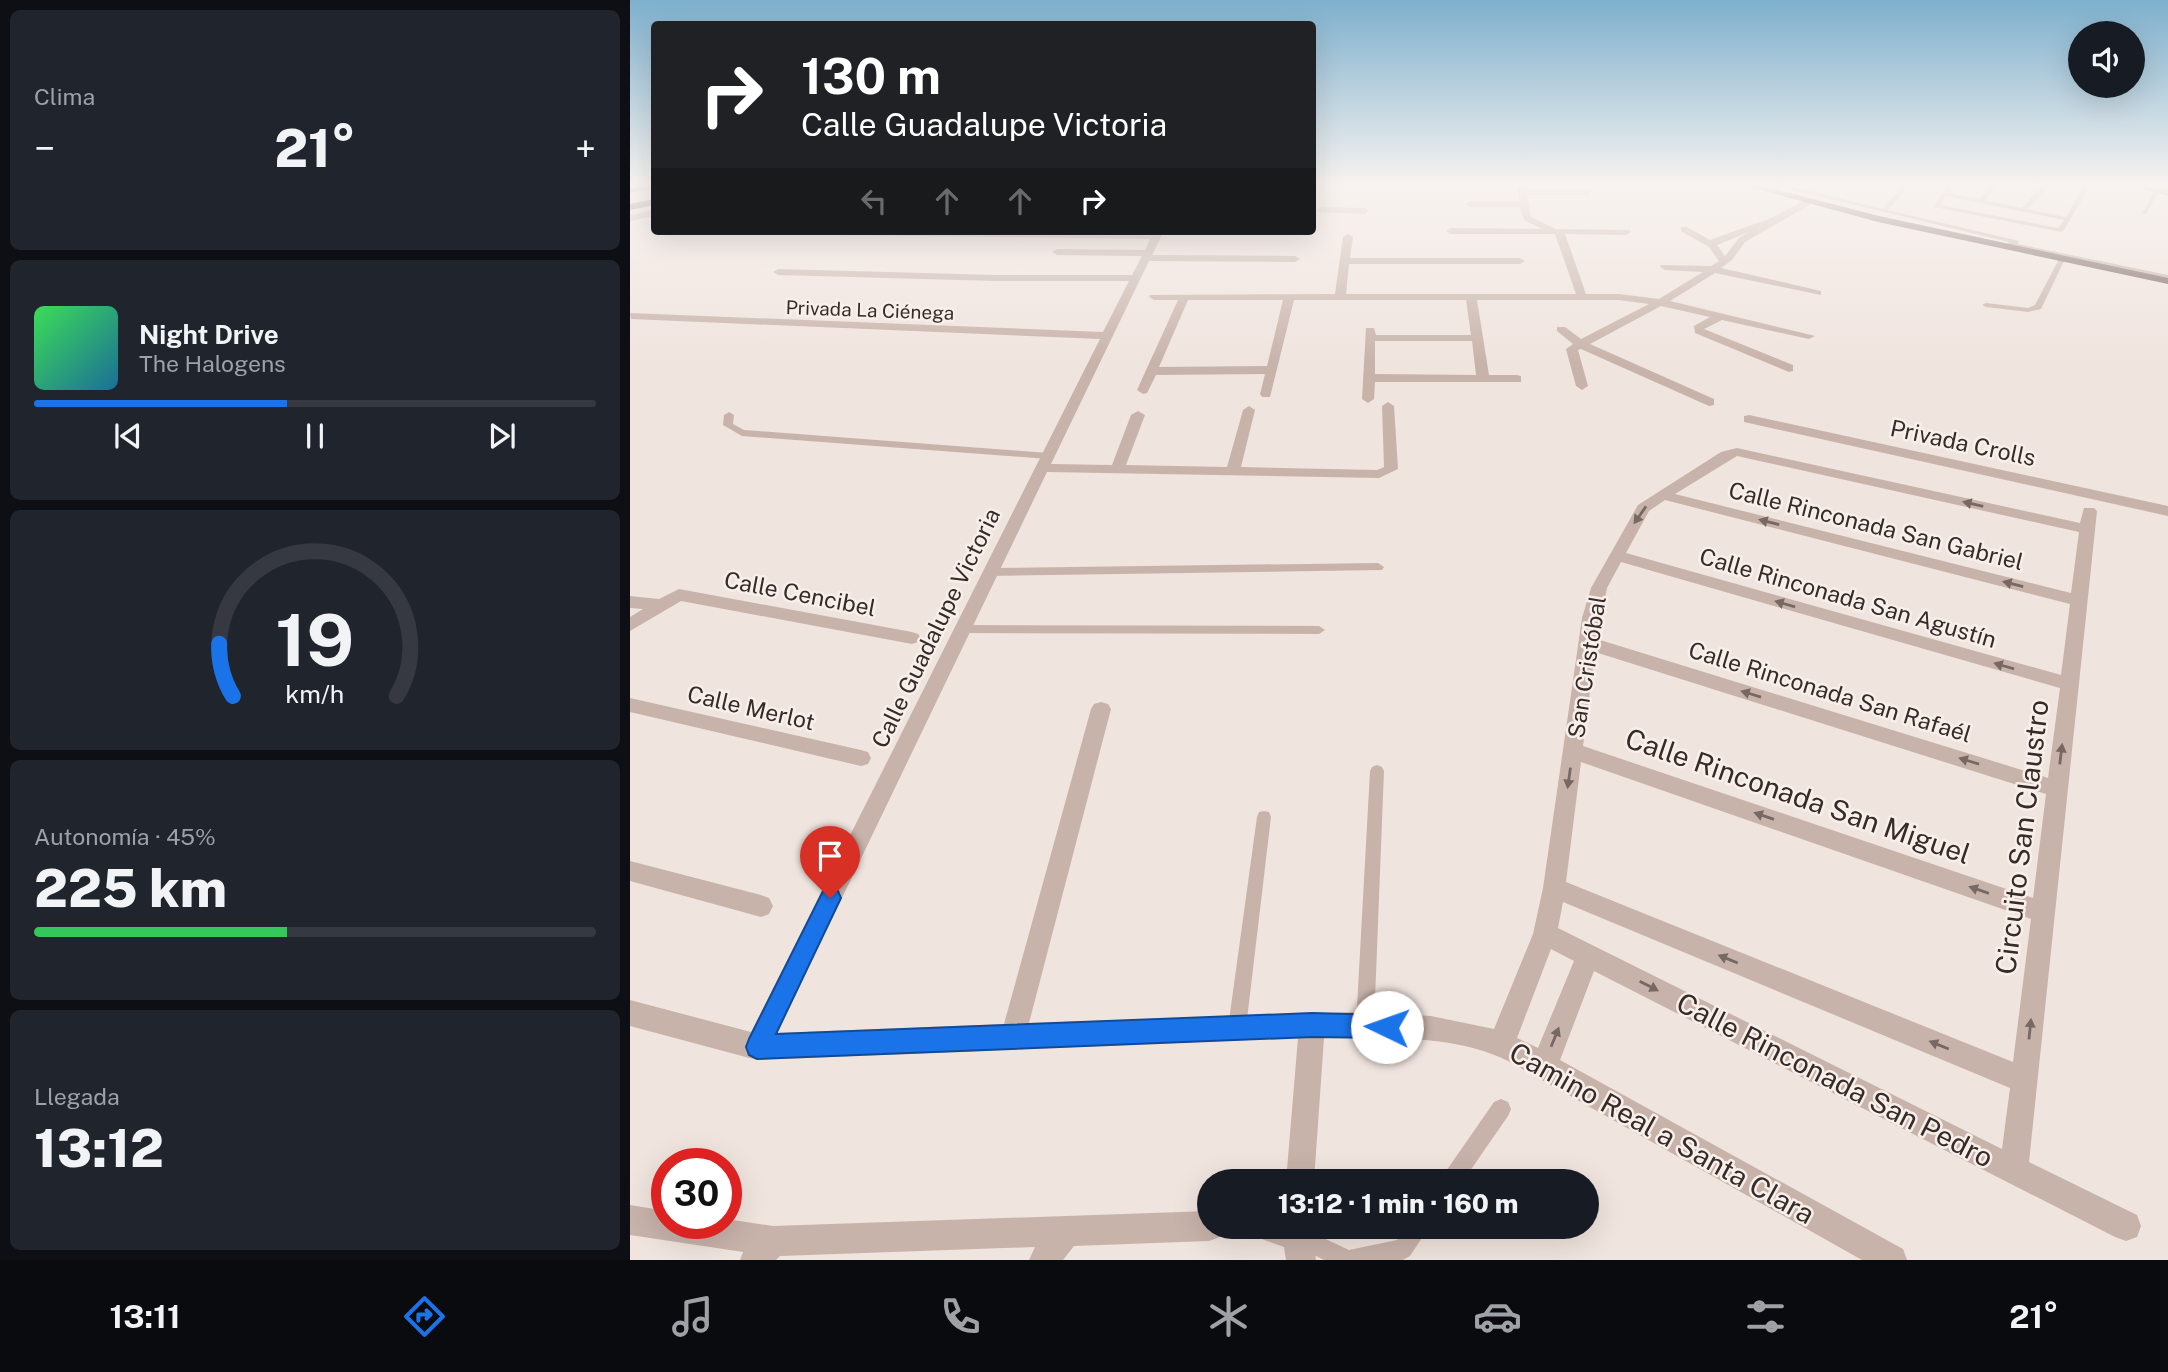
<!DOCTYPE html>
<html lang="es">
<meta charset="utf-8">
<style>
:root{--surface:#171b24;--page:#20242c;--text:#f1f3f6;--muted:#9ea1a6;--line:#363941;--accent:#1a73e8}
body{margin:0;font-family:"Public Sans",sans-serif;background:var(--page);color:var(--text);height:100vh;display:flex;flex-direction:column;font-size:26px;white-space:nowrap}
*{box-sizing:border-box;margin:0}
p{font-size:23px;color:var(--muted)}
.icon{flex:none;width:38px;height:38px;fill:none;stroke:currentColor;stroke-width:2;stroke-linecap:round;stroke-linejoin:round}
.map{position:relative;flex:1;overflow:hidden}
.details{display:flex;flex-direction:column;gap:10px;padding:10px;background:#0d0f14;width:630px}
.details>*{flex:none}
.banner{position:absolute;left:21px;top:21px;width:665px;height:214px;border-radius:7px;box-shadow:0 7px 28px #0002;background:#202124;color:#fff;overflow:hidden}
.buttons{position:absolute;left:1438px;top:21px;display:grid;gap:14px}
.buttons a{display:grid;place-items:center;width:77px;height:77px;border-radius:50%;background:var(--surface);box-shadow:0 7px 28px #0002;font-size:35px}
.speed{position:absolute;left:21px;top:1148px;display:flex;gap:14px;font-size:35px;font-weight:700;text-align:center}
.speed>*{display:grid;place-content:center;width:91px;height:91px;border-radius:50%;background:var(--surface);box-shadow:0 7px 28px #0002;line-height:1}
.speed .limit{border:10px solid #d22;background:#fff;color:#111}
.pin{position:absolute;display:grid;place-items:center;width:60px;height:60px;color:#fff;margin:-72px -30px;border-radius:50% 50% 50% 0;rotate:-45deg;box-shadow:0 0 7px #0007}
.pin .icon{rotate:45deg}
.me{position:absolute;width:77px;margin:-38px;rotate:273deg;stroke-linejoin:round;filter:drop-shadow(0 0 5px #0008)}
.turn{display:flex;align-items:center;gap:24px;height:147px;padding:0 35px;font-size:32px}
.turn .icon{width:91px;height:91px;stroke-width:2.5}
.turn b{display:block;font-size:49px;line-height:60px}
.lanes{display:flex;align-items:center;height:66px;padding:0 35px;background:#0003;justify-content:center;gap:35px;direction:ltr}
.lanes .off{opacity:.35}
.big{font-size:52px;font-weight:800;line-height:1.1}
.details .card{flex:1;display:flex;flex-direction:column;justify-content:center;gap:10px;min-width:0;padding:0 24px;border-radius:10px;background:var(--page)}
.details .dial{align-items:center;gap:0}
.dial svg{height:182px;overflow:visible;fill:none;stroke:var(--line);stroke-width:7;stroke-linecap:round;text-anchor:middle}
.dial text{fill:var(--text);stroke:none}
.song{display:flex;align-items:center;gap:21px}
.cover{width:84px;height:84px;border-radius:10px;background:linear-gradient(135deg,hsl(130 70% 55%),hsl(200 70% 35%))}
.played{height:7px;border-radius:4px;background:linear-gradient(90deg,var(--accent) 45%,var(--line) 45%)}
.keys{display:flex;justify-content:space-around;direction:ltr}
.heat{display:flex;justify-content:space-between;align-items:center;font-size:38px;direction:ltr}
.charge{height:10px;border-radius:5px;background:linear-gradient(90deg,#34c759 45%,var(--line) 0)}
.trip{position:absolute;left:567px;top:1169px;width:402px;height:70px;border-radius:35px;background:var(--surface);box-shadow:0 7px 28px #0002;font-weight:800;line-height:70px;text-align:center}
.dock{display:flex;height:112px;justify-content:space-around;align-items:center;background:#090b0e;color:var(--muted)}
.dock .icon{width:49px;height:49px}
.dock .active{color:var(--accent)}
.dock b{font-size:32px;color:var(--text)}
main{display:flex;flex:1;min-height:0}
.map>svg:first-child{display:block}
.lines{fill:none;stroke-linecap:round;stroke-linejoin:round}
.service{fill:#c8b3aa;fill-rule:evenodd}
.minor{fill:#c8b3aa;fill-rule:evenodd}
.secondary{fill:#9b827c;fill-rule:evenodd}
.primary{fill:#76605c;fill-rule:evenodd}
.trunk{fill:#66524e;fill-rule:evenodd}
.oneway{fill:#786863}
.route{fill:#1a73e8;stroke:#114b97;stroke-width:2}
.labels{text-anchor:middle;stroke-width:5;stroke-linejoin:round;paint-order:stroke}
.far-street-label{font-size:19px;fill:#362b29;stroke:#f8efea}
.street-label{font-size:23px;fill:#362b29;stroke:#f8efea}
.near-street-label{font-size:28px;fill:#362b29;stroke:#f8efea}
</style>
<main>
<section class="details">
<div class="card"><p>Clima</p>
<div class="heat"><a>−</a><b class="big">21°</b><a>+</a></div>
</div>
<div class="card">
<div class="song"><i class="cover"></i><div><b>Night Drive</b><p>The Halogens</p></div></div>
<div class="played"></div>
<div class="keys"><svg class="icon" aria-label="previous" viewBox="0 0 24 24"><path d="M18 5L8 12l10 7zM5 5v14"/></svg><svg class="icon" aria-label="pause" viewBox="0 0 24 24"><path d="M8 5v14M16 5v14"/></svg><svg class="icon" aria-label="next" viewBox="0 0 24 24"><path d="M6 5l10 7-10 7zM19 5v14"/></svg></div>
</div>
<div class="card dial"><svg viewBox="0 0 100 80">
<path d="M14 69A42 42 0 1 1 86 69"/>
<path d="M14 69A42 42 0 0 1 8 46" stroke="#1a73e8"/>
<text x="50" y="56" font-size="32" font-weight="700">19</text>
<text x="50" y="72" font-size="11">km/h</text>
</svg></div>
<div class="card"><p>Autonomía · 45%</p><b class="big">225 km</b><div class="charge"></div></div>
<div class="card"><p>Llegada</p><b class="big">13:12</b></div>
</section>
<div class="map">
<svg width="1538" height="1260" viewBox="0 0 1538 1260">
<rect width="100%" height="100%" fill="#f0e4de"/>
<g class="lines">
<!-- service -->
<path class="service" d="M1146,186h13l94,23 19,-23h7l-21,24 131,31 -1,3 150,31v4l-158,-33 -3,-2 2,-2z
M1317,186h6l-5,7 31,6 12,-13h7l-13,14 37,8 20,-22h7l-22,23 39,8 18,-31h6l-26,44 -3,2 -127,-25zM1316,196l118,24 -6,8 -118,-23z
M1525,189l5,1 -14,24h-4z
M198,232l328,3 3,2 -3,2 -330,-4v-2z
M1432,257l3,2 -24,50 -13,3 -42,-5 -4,-2 4,-2 42,5 7,-3 24,-46z
M99,412l5,3 -1,9 11,6 304,23 5,3 -5,3 -306,-23 -19,-11 1,-10z
M748,563l6,4 -2,3 -391,6 -6,-4 6,-4z
M333,625l356,1 6,4 -6,4 -356,-1 -6,-4z
M747,765l5,2 2,4 -10,254 -3,6 -6,3 -6,-3 -3,-6 14,-254 2,-4z
M634,811l5,1 2,5 -25,211 -3,6 -6,3 -6,-3 -3,-6 29,-211 2,-5z
M871,1099l7,3 3,7 -3,7 -45,65h-22l3,-7 50,-72z
M670,1227l49,23 48,-10 9,-13h23l-19,29 -7,4h-79l-32,-16 -3,-7 3,-7z"/>
<!-- minor -->
<path class="minor" d="M887,186h8l1,3 66,1 -3,5h-62l4,22 25,12 73,1 2,2 -5,3 -61,-1 21,60h33l40,5 44,-27 -38,-2 -5,-3 1,-2 50,1 8,-5 -10,-14 -28,-16v-4h6l23,13 61,-22 34,-18h6v4l-66,38 -13,18 -11,8 100,23v4l-106,-22 -45,28 145,35 -6,3 -87,-19 -18,9 89,36v6l-4,1 -94,-39 -1,-7 16,-9 -49,-11 -71,38 124,55v6l-5,1 -128,-57 -3,1 10,36 -6,4 -6,-4 -10,-37 7,-5 -16,-13v-4h8l16,12 68,-35 -30,-4h-142l12,75h28l4,1v6h-146l-1,17 -6,4 -6,-4 4,-71h8l2,7h95l-5,-35h-172l-24,97h-8l-2,-3 5,-20 -109,1 -9,18 -4,1 -6,-4 41,-90h-24l-5,-3 1,-2 185,-1 8,-57 5,-3 5,3 -3,21h170l5,3 -5,3h-171l-3,30h230l-21,-60h-104l-5,-3 5,-3 91,1 -18,-9 -4,-13h-50l-4,-3 4,-3h50zM1119,232l-10,6 -14,18 -8,-11zM558,300h95l-16,66 -108,1zM745,341h97l4,34 -101,-1z
M691,207l44,1 4,3 -4,3 -47,-2 -1,-2z
M24,210v6l-24,5v-6z
M524,231h10l-12,24 143,1 5,3 -5,3 -146,-1 -98,203 61,1 19,-50 7,-4 7,4 -19,50 101,2 16,-57 6,-4 6,4 -14,57 136,3 7,-3 -2,-61 6,-4 6,4 4,63 -19,9 -332,-6 -270,561 227,-9 87,-315 3,-5 7,-2 7,2 3,5 -82,314 330,-11 72,4 63,13 39,-95 10,-46 39,-270 9,-30 47,-83 83,-53 16,-4 343,75 4,-15h10l3,3 -68,651 108,53 4,11 -4,11 -11,4 -11,-4 -521,-266 -34,89 343,189 4,11h-45l-354,-199c-55,-27 -125,-23 -184,-23l-10,143h-28l12,-143 -541,22 -127,-34v-26l121,32 349,-693 -469,-20 -1,-6 473,19 26,-51h-133l-218,-6 -5,-3 5,-3 218,6h136l10,-19 -85,-1 -5,-3 5,-3 88,1zM1107,456l342,76 -8,61 -396,-99zM1035,500l405,104 -9,71 -435,-122 23,-42zM991,562l439,126 -12,90 -451,-139 10,-51zM965,652l451,142 -13,104 -450,-152zM951,762l450,157 -18,143 -447,-180zM933,902l447,186 -8,61 -444,-221zM921,949l23,12 -36,87 -21,-10z
M1119,415l419,91v10l-424,-94v-6z
M49,589l233,43 6,2 3,4 -3,4 -6,2 -231,-43 -51,30v-14l13,-8 -13,-1v-12l29,3z
M0,698l231,52 7,2 3,6 -3,6 -7,2 -231,-54z
M0,861l131,34 8,3 4,8 -4,8 -8,3 -131,-36z
M0,1205l37,6v12h59v-4l47,7 436,-15v16h15l-4,10 -11,4 -135,5 -11,14h-34l6,-13 -255,9 -4,4h-36l3,-8 -113,-17z
M625,1227h56l5,33h-30l-2,-13 -25,-9z"/>
<!-- secondary -->
<path class="secondary" d="M1509,186l29,4v6l-28,-8z"/>
<!-- primary -->
<path class="primary" d="M1116,186h16l117,30 289,62v6l-290,-62z"/>
<!-- trunk -->
<path class="trunk" d="M24,186l-1,2 -23,5v-6z
M24,199v6l-24,5v-6z"/>
</g>
<!-- one-way arrows -->
<defs><path id="oneway-solid" d="M-6-.8H1V-3.2L6.5 0L1 3.2V.8H-6Z" transform="scale(1.75)"/></defs>
<g class="oneway">
<use href="#oneway-solid" transform="translate(1343 504) rotate(-167)"/>
<use href="#oneway-solid" transform="translate(1010 515) rotate(125)"/>
<use href="#oneway-solid" transform="translate(1139 522) rotate(-166)"/>
<use href="#oneway-solid" transform="translate(1383 584) rotate(-166)"/>
<use href="#oneway-solid" transform="translate(1155 604) rotate(-164)"/>
<use href="#oneway-solid" transform="translate(1374 666) rotate(-164)"/>
<use href="#oneway-solid" transform="translate(1121 694) rotate(-163)"/>
<use href="#oneway-solid" transform="translate(1431 754) rotate(-83)"/>
<use href="#oneway-solid" transform="translate(1339 761) rotate(-163)"/>
<use href="#oneway-solid" transform="translate(939 778) rotate(98)"/>
<use href="#oneway-solid" transform="translate(1134 816) rotate(-161)"/>
<use href="#oneway-solid" transform="translate(1349 890) rotate(-161)"/>
<use href="#oneway-solid" transform="translate(1098 959) rotate(-158)"/>
<use href="#oneway-solid" transform="translate(1019 986) rotate(27)"/>
<use href="#oneway-solid" transform="translate(1400 1029) rotate(-84)"/>
<use href="#oneway-solid" transform="translate(925 1037) rotate(-68)"/>
<use href="#oneway-solid" transform="translate(1309 1045) rotate(-158)"/>
</g>
<!-- sky -->
<linearGradient id="sky" x2="0" y2="1"><stop stop-color="#7eb0cd"/><stop offset="0.51" stop-color="#f8f3f0"/><stop offset="1" stop-color="#f8f3f0" stop-opacity="0"/></linearGradient>
<rect width="1538" height="363" fill="url(#sky)"/>
<!-- route -->
<path class="route" d="M200,888l8,3 3,7 -65,136 536,-21 75,2 8,3 4,9 -4,8 -8,3 -75,-1 -555,22 -8,-4 -3,-8 3,-8 74,-148z"/>
<g class="labels">
<!-- far-street labels -->
<g class="far-street-label">
<text transform="translate(240 310) rotate(2)" y="7">Privada La Ciénega</text>
</g>
<!-- street labels -->
<g class="street-label">
<text transform="translate(1333 443) rotate(12)" y="8">Privada Crolls</text>
<text transform="translate(1246 526) rotate(14)" y="8">Calle Rinconada San Gabriel</text>
<text transform="translate(170 594) rotate(11)" y="8">Calle Cencibel</text>
<text transform="translate(1218 598) rotate(16)" y="8">Calle Rinconada San Agustín</text>
<text transform="translate(306 628) rotate(-64)" y="8">Calle Guadalupe Victoria</text>
<text transform="translate(957 667) rotate(-81)" y="8">San Cristóbal</text>
<text transform="translate(1200 692) rotate(17)" y="8">Calle Rinconada San Rafaél</text>
<text transform="translate(121 708) rotate(13)" y="8">Calle Merlot</text>
</g>
<!-- near-street labels -->
<g class="near-street-label">
<text transform="translate(1168 796) rotate(19)" y="10">Calle Rinconada San Miguel</text>
<text transform="translate(1392 837) rotate(-83)" y="10">Circuito San Claustro</text>
<text transform="translate(1205 1080) rotate(27)" y="10">Calle Rinconada San Pedro</text>
<text transform="translate(1032 1133) rotate(29)" y="10">Camino Real a Santa Clara</text>
</g>
</g>
</svg>
<div class="buttons">
<a><svg class="icon" aria-label="sound" viewBox="0 0 24 24"><path d="M4 9h4l5-4v14l-5-4H4zM17 9q2 3 0 6"/></svg></a>
</div>
<div class="speed"><div class="limit">30</div></div>
<div class="pin" style="left:200px;top:898px;background:#d93025"><svg class="icon" aria-label="arrive" viewBox="0 0 24 24"><path d="M6 21V4h12l-3 4 3 4H6"/></svg></div>
<svg class="me" style="left:757px;top:1027px" viewBox="-20 -20 40 40"><circle r="19" fill="#fff"/><path d="M0-13L10 11 0 6-10 11z" fill="#1a73e8"/></svg>
<div class="trip">13:12 · 1 min · 160 m</div>
<div class="banner">
<div class="turn"><svg class="icon" aria-label="right" viewBox="0 0 24 24"><path d="M7 20v-9h11M14 6l5 5-5 5"/></svg><div><b>130 m</b>Calle Guadalupe Victoria</div></div>
<div class="lanes"><svg class="icon off" aria-label="left" viewBox="0 0 24 24"><path d="M17 20v-9H6M10 6l-5 5 5 5"/></svg><svg class="icon off" aria-label="ahead" viewBox="0 0 24 24"><path d="M12 20V5M6 11l6-6 6 6"/></svg><svg class="icon off" aria-label="ahead" viewBox="0 0 24 24"><path d="M12 20V5M6 11l6-6 6 6"/></svg><svg class="icon" aria-label="right" viewBox="0 0 24 24"><path d="M7 20v-9h11M14 6l5 5-5 5"/></svg></div>
</div>
</div>
</main>
<nav class="dock">
<b>13:11</b>
<svg class="icon active" aria-label="directions" viewBox="0 0 24 24"><path d="M12 3l9 9-9 9-9-9zM9 14v-3h6M13 9l2 2-2 2"/></svg>
<svg class="icon" aria-label="music" viewBox="0 0 24 24"><path d="M9 18V5l10-2v13"/><circle cx="6" cy="18" r="3"/><circle cx="16" cy="16" r="3"/></svg>
<svg class="icon" aria-label="phone" viewBox="0 0 24 24"><path d="M5 4h4l2 5-3 2q2 4 5 5l2-3 5 2v4C11 20 4 13 5 4z"/></svg>
<svg class="icon" aria-label="climate" viewBox="0 0 24 24"><path d="M12 3v18M4 7l16 10M4 17L20 7"/></svg>
<svg class="icon" aria-label="car" viewBox="0 0 24 24"><path d="M5 17H2v-5l4-1 3-4h7l3 4 3 1v5h-3M9 17h6M6 11h13"/><circle cx="7" cy="17" r="2"/><circle cx="17" cy="17" r="2"/></svg>
<svg class="icon" aria-label="filters" viewBox="0 0 24 24"><path d="M4 7h16M4 17h16"/><circle cx="9" cy="7" r="2"/><circle cx="15" cy="17" r="2"/></svg>
<b>21°</b>
</nav>
